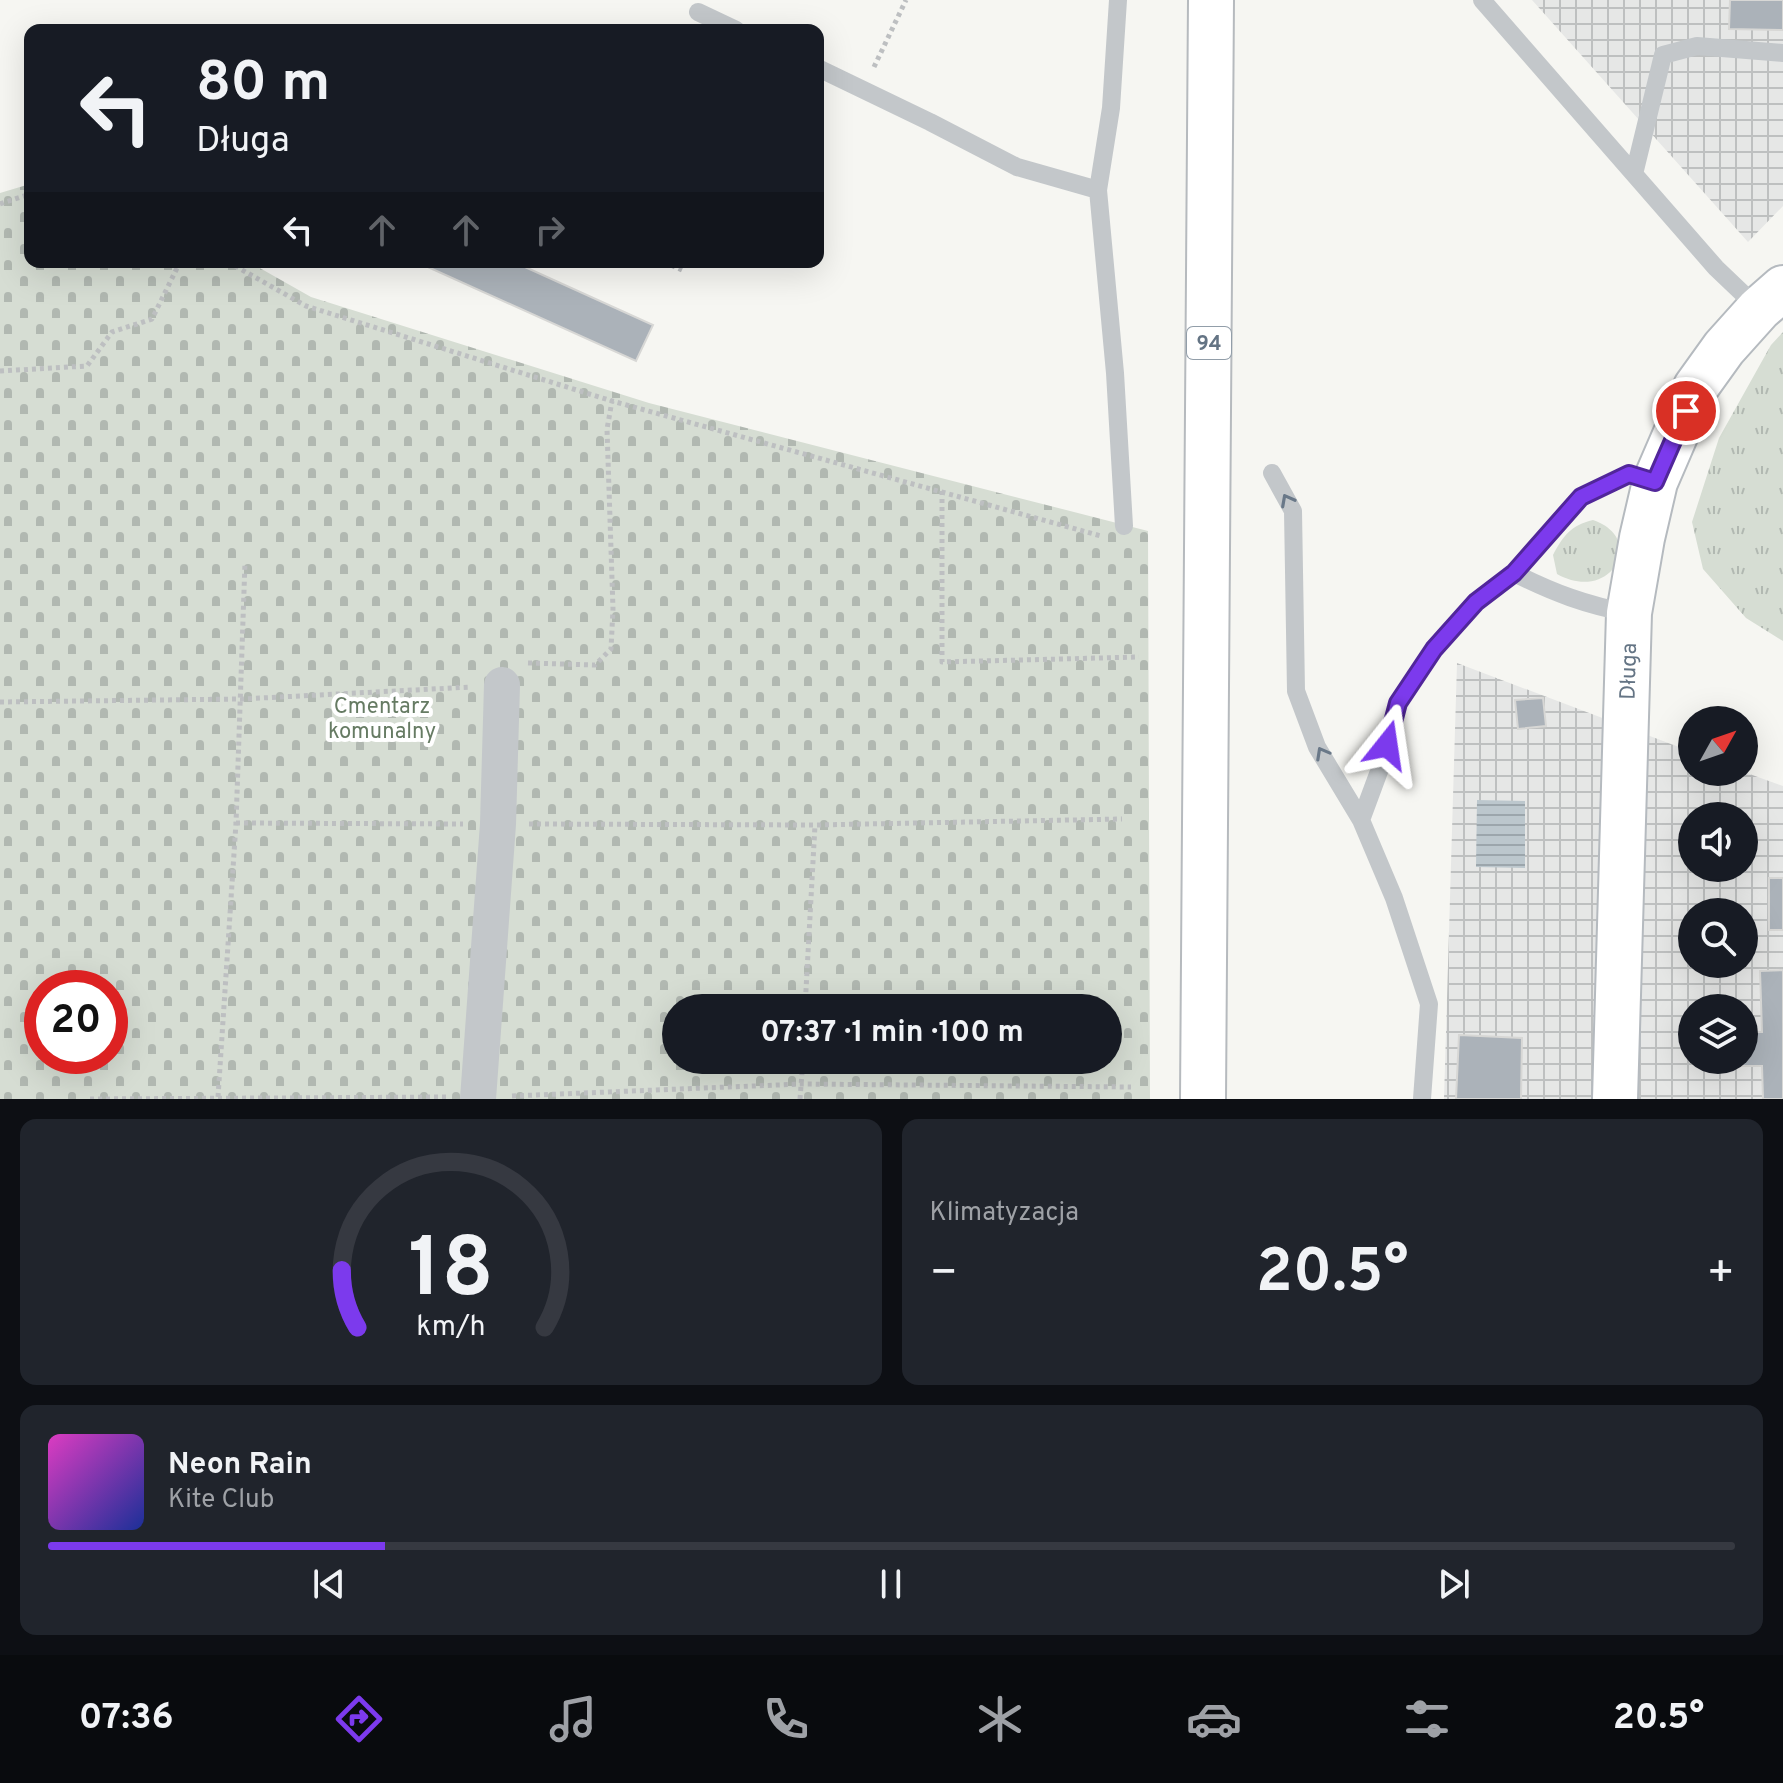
<!DOCTYPE html>
<html lang="pl">
<meta charset="utf-8">
<style>
:root{--surface:#171b24;--page:#20242c;--text:#f1f3f6;--muted:#9ea1a6;--line:#363941;--accent:#7c3aed}
body{margin:0;font-family:Overpass,sans-serif;background:var(--page);color:var(--text);height:100vh;display:flex;flex-direction:column;font-size:30px;white-space:nowrap}
*{box-sizing:border-box;margin:0}
p{font-size:26px;color:var(--muted)}
.icon{flex:none;width:44px;height:44px;fill:none;stroke:currentColor;stroke-width:2;stroke-linecap:round;stroke-linejoin:round}
.map{position:relative;height:1099px;overflow:hidden}
.sheet{display:flex;flex-direction:column;gap:20px;padding:20px;background:#0d0f14;flex:1}
.sheet>*{flex:none}
.banner{position:absolute;left:24px;top:24px;width:800px;height:244px;border-radius:16px;box-shadow:0 8px 32px #0002;background:#171b24;color:var(--text);overflow:hidden}
.needle{width:52px;rotate:50deg}
.buttons{position:absolute;left:1678px;top:706px;display:grid;gap:16px}
.buttons a{display:grid;place-items:center;width:80px;height:80px;border-radius:50%;background:var(--surface);box-shadow:0 8px 32px #0002;font-size:40px}
.speed{position:absolute;left:24px;top:970px;display:flex;gap:16px;font-size:40px;font-weight:700;text-align:center}
.speed>*{display:grid;place-content:center;width:104px;height:104px;border-radius:50%;background:var(--surface);box-shadow:0 8px 32px #0002;line-height:1}
.speed .limit{border:12px solid #d22;background:#fff;color:#111}
.pin{position:absolute;display:grid;place-items:center;width:68px;height:68px;color:#fff;margin:-34px;border:4px solid #fff;border-radius:50%;box-shadow:0 2px 8px #0007}
.me{position:absolute;width:88px;margin:-44px;rotate:15deg;stroke-linejoin:round;filter:drop-shadow(0 0 6px #0008)}
.turn{display:flex;align-items:center;gap:28px;height:168px;padding:0 40px;font-size:36px}
.turn .icon{width:104px;height:104px;stroke-width:2.5}
.turn b{display:block;font-size:56px;line-height:68px}
.lanes{display:flex;align-items:center;height:76px;padding:0 40px;background:#0003;justify-content:center;gap:40px;direction:ltr}
.lanes .off{opacity:.35}
.big{font-size:60px;font-weight:700;line-height:1.1}
.sheet .tile{flex:1;display:flex;flex-direction:column;justify-content:center;gap:12px;min-width:0;padding:0 28px;border-radius:16px;background:var(--page)}
.sheet .dial{align-items:center;gap:0}
.dial svg{height:208px;overflow:visible;fill:none;stroke:var(--line);stroke-width:7;stroke-linecap:round;text-anchor:middle}
.dial text{fill:var(--text);stroke:none}
.song{display:flex;align-items:center;gap:24px}
.cover{width:96px;height:96px;border-radius:12px;background:linear-gradient(135deg,hsl(310 70% 55%),hsl(230 70% 35%))}
.played{height:8px;border-radius:4px;background:linear-gradient(90deg,var(--accent) 20%,var(--line) 20%)}
.keys{display:flex;justify-content:space-around;direction:ltr}
.heat{display:flex;justify-content:space-between;align-items:center;font-size:44px;direction:ltr}
.sheet .tiles{flex:1;display:grid;gap:20px;grid-template-columns:1fr 1fr}
.tile:last-child{grid-column:span 2}
.trip{position:absolute;left:662px;top:994px;width:460px;height:80px;border-radius:40px;background:var(--surface);box-shadow:0 8px 32px #0002;font-weight:700;line-height:80px;text-align:center}
.menu{display:flex;height:128px;justify-content:space-around;align-items:center;background:#090b0e;color:var(--muted)}
.menu .icon{width:56px;height:56px}
.menu .active{color:var(--accent)}
.menu b{font-size:36px;color:var(--text)}
.map>svg:first-child{display:block}
.industrial{fill:url(#industrial-grid);fill-rule:evenodd}
.grass{fill:url(#grass-tufts)}
.cemetery{fill:url(#cemetery-stones);fill-rule:evenodd}
.water{fill:url(#water-rules)}
.building{fill:#abb2b9;stroke:#d7d7d5;stroke-width:2}
.lines{fill:none;stroke-linecap:round;stroke-linejoin:round}
.secondary-casing{stroke:#b5babf;stroke-width:48}
.primary-casing{stroke:#b6babe;stroke-width:48}
.path{stroke:#bdbfc1;stroke-width:5;stroke-dasharray:4 4;stroke-linecap:butt}
.lane{stroke:#c3c7ca;stroke-width:18}
.street{stroke:#c3c7ca;stroke-width:36}
.secondary{stroke:#fff;stroke-width:44}
.primary{stroke:#fff;stroke-width:44}
.oneway{stroke:#697888}
.route-casing{stroke:#51269a;stroke-width:20}
.route{stroke:#7c3aed;stroke-width:14}
.labels{text-anchor:middle;stroke-width:8;stroke-linejoin:round;paint-order:stroke}
.shield{fill:#fff;stroke:#929ea9;stroke-width:2}
.shield-label{font-size:20px;font-weight:bold;fill:#647484}
.street-label{font-size:22px;fill:#647484;stroke:#fff}
.park-label{font-size:22px;fill:#667b63;stroke:#fff}
</style>
<div class="map">
<svg width="1783" height="1099" viewBox="0 0 1783 1099">
<defs>
<pattern id="industrial-grid" width="8" height="8" patternUnits="userSpaceOnUse" patternTransform="scale(2)"><rect width="8" height="8" fill="#e6e7e6"/><path d="M0 4h8M4 0v8" fill="none" stroke="#bec0c0"/></pattern>
<pattern id="grass-tufts" width="24" height="20" patternUnits="userSpaceOnUse" patternTransform="scale(2)"><rect width="24" height="20" fill="#d6ddd3"/><path d="M3 7l-1-3M5 7V3M7 7l1-3M15 17l-1-3M17 17v-4M19 17l1-3" fill="none" stroke="#b1b8b1"/></pattern>
<pattern id="cemetery-stones" width="16" height="16" patternUnits="userSpaceOnUse" patternTransform="scale(2)"><rect width="16" height="16" fill="#d6ddd3"/><path d="M2 7V4a2 2 0 0 1 4 0v3zM10 15v-3a2 2 0 0 1 4 0v3z" fill="#b1b8b1"/></pattern>
<pattern id="water-rules" width="6" height="5" patternUnits="userSpaceOnUse" patternTransform="scale(2)"><rect width="6" height="5" fill="#bcc7cd"/><path d="M0 2.5h6" fill="none" stroke="#9ca6ac"/></pattern>
</defs>
<rect width="100%" height="100%" fill="#f6f6f2"/>
<!-- industrial -->
<path class="industrial" d="M1532,0h251v206l-35,36z
M1457,663l235,89v20h52l39,14v313h-339zM1692,816h52v52h-52zM1692,912h52v52h-52zM1692,1008h52v52h-52z"/>
<!-- grass -->
<path class="grass" d="M1783,332v309l-37,-23 -43,-49 -11,-47 27,-84 52,-93z
M1593,520c55,19 17,84 -36,54l-4,-19c10,-19 18,-30 40,-35z"/>
<!-- cemetery -->
<path class="cemetery" d="M30,184v78h219l62,35 338,106 499,128 2,568h-1150v-906zM42,988h68v68h-68zM676,1008h432v52h-432z"/>
<!-- water -->
<path class="water" d="M1477,800l48,1v67l-49,-1z"/>
<!-- building -->
<path class="building" d="M1730,0h53v30l-54,-1z
M514,262l139,63 -17,36 -217,-98z
M1543,698l3,28 -28,3 -3,-29z
M1769,878h14v52h-14z
M1783,970v129h-20l-1,-33h-31v-6h13v-28h18l-2,-61z
M1459,1035l63,3 -1,61h-65z"/>
<g class="lines">
<defs>
<g id="secondary">
<path id="s1" d="M1615,1099l14,-486 13,-75 13,-56 41,-95 28,-39 35,-39 24,-21"/>
</g>
<path id="primary" d="M1203,1099l8,-1099"/>
</defs>
<!-- secondary casing -->
<use href="#secondary" class="secondary-casing"/>
<!-- primary casing -->
<use href="#primary" class="primary-casing"/>
<!-- path -->
<path class="path" d="M874,67l32,-67
M0,204l30,-10
M228,262l78,44 306,95
M664,262l18,8
M0,371l87,-5 25,-34 40,-13 28,-57
M942,491v171l197,-5
M528,663l67,2 16,-16 2,-40 -6,-180 5,-28 489,135
M0,702l242,-3 229,-12
M236,823l227,1
M529,824l286,1 307,-6
M805,1008l10,-183
M512,1096l289,-12 330,3
M218,1097l18,-274 9,-261
M90,1099l356,-2
M800,1099l3,-39"/>
<!-- lane -->
<path class="lane" d="M1118,0l-7,108 -13,82 17,183 9,153
M1482,0l234,268 43,41
M698,12l38,18
M818,68l112,54 87,45 81,23
M1634,174l29,-119 34,-9 86,7
M1272,473l21,38 3,180 21,56 44,73
M1514,573c40,20 72,32 115,40
M1422,1099l7,-95 -35,-106 -33,-78 20,-54 17,-63 36,-54 42,-47 38,-29 67,-76 48,-23 26,8"/>
<!-- street -->
<path class="street" d="M478,1099l20,-275 4,-139"/>
<!-- secondary -->
<use href="#secondary" class="secondary"/>
<!-- primary -->
<use href="#primary" class="primary"/>
</g>
<!-- one-way arrows -->
<defs><path id="oneway-chevron" d="M-2-3.5L2.5 0L-2 3.5" fill="none" stroke-width="1.6" stroke-linecap="round" stroke-linejoin="round" transform="scale(2)"/></defs>
<g class="oneway">
<use href="#oneway-chevron" transform="translate(1287 500) rotate(-118)"/>
<use href="#oneway-chevron" transform="translate(1322 753) rotate(-119)"/>
</g>
<g class="lines">
<defs>
<path id="route" d="M1387,745l11,-42 36,-54 42,-47 38,-29 67,-76 48,-23 26,8 31,-71"/>
</defs>
<!-- route casing -->
<use href="#route" class="route-casing"/>
<!-- route -->
<use href="#route" class="route"/>
</g>
<g class="labels">
<!-- shield labels -->
<rect class="shield" x="1187" y="327" width="44" height="32" rx="6"/>
<g class="shield-label">
<text x="1209" y="350">94</text>
</g>
<!-- street labels -->
<g class="street-label">
<text dy="8" stroke="none"><textPath href="#s1" startOffset="428">Długa</textPath></text>
</g>
<!-- park labels -->
<g class="park-label">
<text x="382" y="713">Cmentarz<tspan x="382" dy="25">komunalny</tspan></text>
</g>
</g>
</svg>
<div class="buttons">
<a><svg class="needle" viewBox="-14 -14 28 28"><path d="M0-13l5 13h-10z" fill="#e53935"/><path d="M0 13l5-13h-10z" fill="#9ea1a6"/></svg></a>
<a><svg class="icon" aria-label="sound" viewBox="0 0 24 24"><path d="M4 9h4l5-4v14l-5-4H4zM17 9q2 3 0 6"/></svg></a>
<a><svg class="icon" aria-label="search" viewBox="0 0 24 24"><circle cx="10" cy="10" r="6"/><path d="M15 15l6 6"/></svg></a>
<a><svg class="icon" aria-label="layers" viewBox="0 0 24 24"><path d="M12 4l9 5-9 5-9-5zM3 14l9 5 9-5"/></svg></a>
</div>
<div class="speed"><div class="limit">20</div></div>
<div class="pin" style="left:1686px;top:411px;background:#d93025"><svg class="icon" aria-label="arrive" viewBox="0 0 24 24"><path d="M6 21V4h12l-3 4 3 4H6"/></svg></div>
<svg class="me" style="left:1387px;top:745px" viewBox="-20 -20 40 40"><path d="M0-17L14 15 0 8-14 15z" fill="#7c3aed" stroke="#fff" stroke-width="4"/></svg>
<div class="trip">07:37 · 1 min · 100 m</div>
<div class="banner">
<div class="turn"><svg class="icon" aria-label="left" viewBox="0 0 24 24"><path d="M17 20v-9H6M10 6l-5 5 5 5"/></svg><div><b>80 m</b>Długa</div></div>
<div class="lanes"><svg class="icon" aria-label="left" viewBox="0 0 24 24"><path d="M17 20v-9H6M10 6l-5 5 5 5"/></svg><svg class="icon off" aria-label="ahead" viewBox="0 0 24 24"><path d="M12 20V5M6 11l6-6 6 6"/></svg><svg class="icon off" aria-label="ahead" viewBox="0 0 24 24"><path d="M12 20V5M6 11l6-6 6 6"/></svg><svg class="icon off" aria-label="right" viewBox="0 0 24 24"><path d="M7 20v-9h11M14 6l5 5-5 5"/></svg></div>
</div>
</div>
<section class="sheet">
<div class="tiles">
<div class="tile dial"><svg viewBox="0 0 100 80">
<path d="M14 69A42 42 0 1 1 86 69"/>
<path d="M14 69A42 42 0 0 1 8 47" stroke="#7c3aed"/>
<text x="50" y="56" font-size="32" font-weight="700">18</text>
<text x="50" y="72" font-size="11">km/h</text>
</svg></div>
<div class="tile"><p>Klimatyzacja</p>
<div class="heat"><a>−</a><b class="big">20.5°</b><a>+</a></div>
</div>
<div class="tile">
<div class="song"><i class="cover"></i><div><b>Neon Rain</b><p>Kite Club</p></div></div>
<div class="played"></div>
<div class="keys"><svg class="icon" aria-label="previous" viewBox="0 0 24 24"><path d="M18 5L8 12l10 7zM5 5v14"/></svg><svg class="icon" aria-label="pause" viewBox="0 0 24 24"><path d="M8 5v14M16 5v14"/></svg><svg class="icon" aria-label="next" viewBox="0 0 24 24"><path d="M6 5l10 7-10 7zM19 5v14"/></svg></div>
</div>
</div>
</section>
<nav class="menu">
<b>07:36</b>
<svg class="icon active" aria-label="directions" viewBox="0 0 24 24"><path d="M12 3l9 9-9 9-9-9zM9 14v-3h6M13 9l2 2-2 2"/></svg>
<svg class="icon" aria-label="music" viewBox="0 0 24 24"><path d="M9 18V5l10-2v13"/><circle cx="6" cy="18" r="3"/><circle cx="16" cy="16" r="3"/></svg>
<svg class="icon" aria-label="phone" viewBox="0 0 24 24"><path d="M5 4h4l2 5-3 2q2 4 5 5l2-3 5 2v4C11 20 4 13 5 4z"/></svg>
<svg class="icon" aria-label="climate" viewBox="0 0 24 24"><path d="M12 3v18M4 7l16 10M4 17L20 7"/></svg>
<svg class="icon" aria-label="car" viewBox="0 0 24 24"><path d="M5 17H2v-5l4-1 3-4h7l3 4 3 1v5h-3M9 17h6M6 11h13"/><circle cx="7" cy="17" r="2"/><circle cx="17" cy="17" r="2"/></svg>
<svg class="icon" aria-label="filters" viewBox="0 0 24 24"><path d="M4 7h16M4 17h16"/><circle cx="9" cy="7" r="2"/><circle cx="15" cy="17" r="2"/></svg>
<b>20.5°</b>
</nav>
